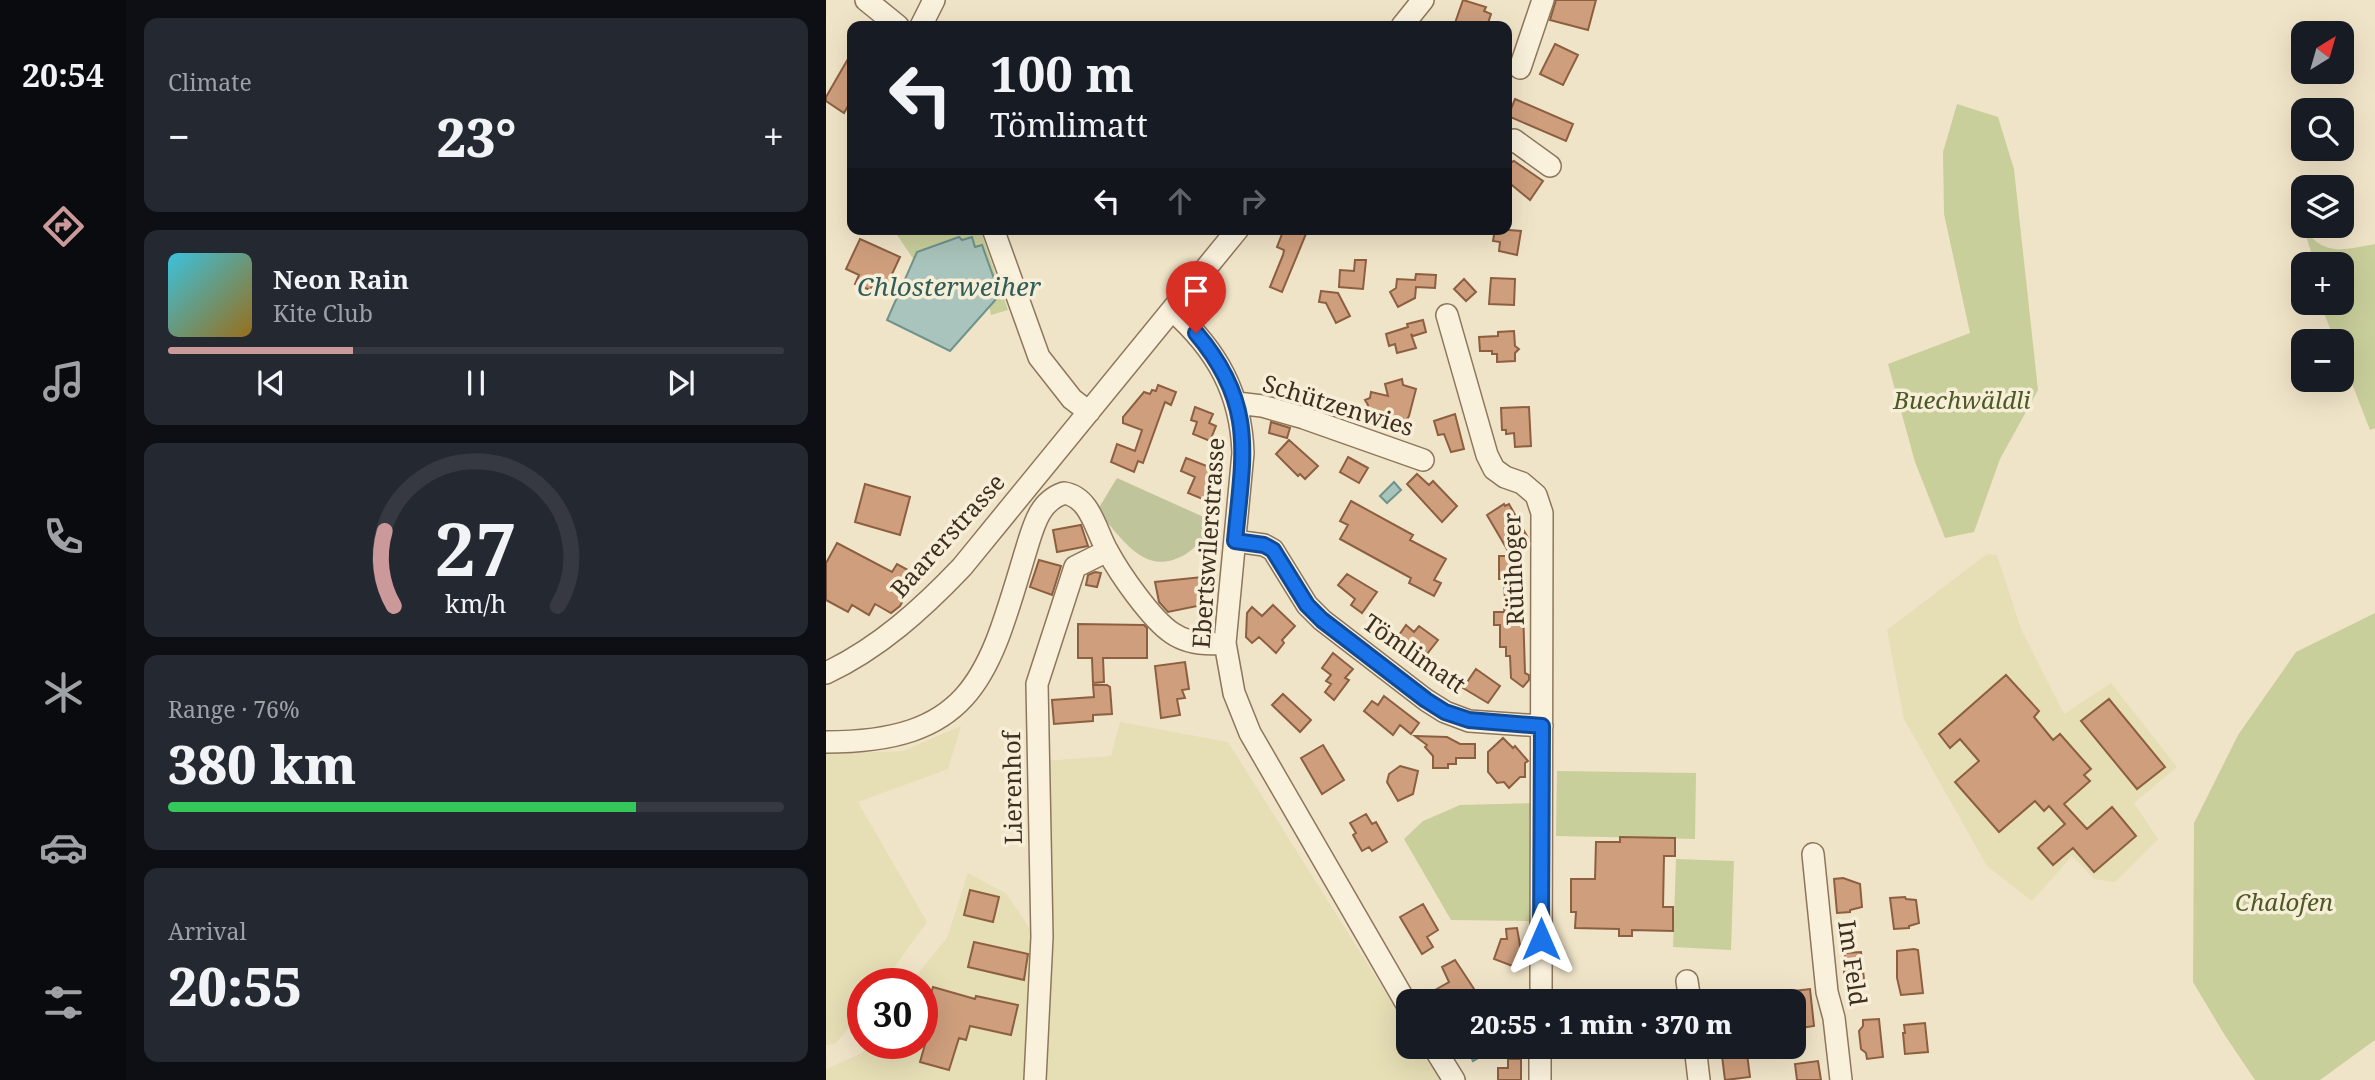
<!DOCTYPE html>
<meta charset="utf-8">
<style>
:root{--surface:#171b24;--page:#242831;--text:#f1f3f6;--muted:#9ea1a6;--line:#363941;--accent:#cc999b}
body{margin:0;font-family:"Noto Serif",serif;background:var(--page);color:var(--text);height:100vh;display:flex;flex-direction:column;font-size:26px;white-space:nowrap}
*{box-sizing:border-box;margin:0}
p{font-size:23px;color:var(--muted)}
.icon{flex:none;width:38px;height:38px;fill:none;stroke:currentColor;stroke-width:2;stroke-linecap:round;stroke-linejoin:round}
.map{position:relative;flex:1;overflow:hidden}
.side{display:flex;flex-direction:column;gap:18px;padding:18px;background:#0d0f14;width:700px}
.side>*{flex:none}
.top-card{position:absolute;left:21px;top:21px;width:665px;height:214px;border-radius:14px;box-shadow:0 7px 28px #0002;background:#171b24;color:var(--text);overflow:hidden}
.needle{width:46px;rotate:37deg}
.fabs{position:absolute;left:1465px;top:21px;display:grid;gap:14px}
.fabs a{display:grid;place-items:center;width:63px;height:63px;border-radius:14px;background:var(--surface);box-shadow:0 7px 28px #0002;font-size:35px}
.speed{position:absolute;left:21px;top:968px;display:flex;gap:14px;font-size:35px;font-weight:700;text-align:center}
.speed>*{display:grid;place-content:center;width:91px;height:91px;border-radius:50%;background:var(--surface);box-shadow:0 7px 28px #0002;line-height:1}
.speed .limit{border:10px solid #d22;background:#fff;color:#111}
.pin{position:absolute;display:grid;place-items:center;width:60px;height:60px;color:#fff;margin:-72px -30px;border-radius:50% 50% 50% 0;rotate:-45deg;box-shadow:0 0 7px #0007}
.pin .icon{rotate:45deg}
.me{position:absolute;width:77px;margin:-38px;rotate:0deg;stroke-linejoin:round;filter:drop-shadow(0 0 5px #0008)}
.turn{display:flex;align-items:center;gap:24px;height:147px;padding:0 28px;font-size:32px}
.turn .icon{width:91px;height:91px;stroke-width:2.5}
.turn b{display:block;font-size:49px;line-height:60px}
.lanes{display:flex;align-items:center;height:66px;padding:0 28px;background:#0003;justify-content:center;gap:35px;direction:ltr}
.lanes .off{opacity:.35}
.big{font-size:52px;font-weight:800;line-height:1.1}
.side .widget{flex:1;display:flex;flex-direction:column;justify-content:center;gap:10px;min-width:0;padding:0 24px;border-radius:14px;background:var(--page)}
.side .dial{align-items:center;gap:0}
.dial svg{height:182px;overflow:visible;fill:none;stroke:var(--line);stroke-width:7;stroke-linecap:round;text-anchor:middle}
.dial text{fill:var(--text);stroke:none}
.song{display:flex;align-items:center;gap:21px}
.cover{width:84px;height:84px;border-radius:10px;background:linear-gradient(135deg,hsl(190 70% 55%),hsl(40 70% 35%))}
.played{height:7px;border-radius:4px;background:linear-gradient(90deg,var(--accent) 30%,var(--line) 30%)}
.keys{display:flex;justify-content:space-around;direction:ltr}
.heat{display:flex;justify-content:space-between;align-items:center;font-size:38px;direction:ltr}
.charge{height:10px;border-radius:5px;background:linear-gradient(90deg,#34c759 76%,var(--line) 0)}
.trip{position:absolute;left:570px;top:989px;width:410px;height:70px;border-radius:14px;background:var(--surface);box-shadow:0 7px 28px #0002;font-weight:800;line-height:70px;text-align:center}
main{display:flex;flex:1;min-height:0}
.tabs{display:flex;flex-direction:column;width:126px;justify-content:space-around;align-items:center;background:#090b0e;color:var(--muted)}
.tabs .icon{width:49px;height:49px}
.tabs .active{color:var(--accent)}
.tabs b{font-size:32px;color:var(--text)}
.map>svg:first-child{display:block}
.farmland{fill:#e6deb5}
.green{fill:#c9cf9b}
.cemetery{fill:#bfc49a}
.water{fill:#a9c4bc;stroke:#6f938a;stroke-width:2}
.building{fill:#cf9f7d;stroke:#8d5f41;stroke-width:2}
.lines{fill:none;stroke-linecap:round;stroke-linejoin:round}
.minor-casing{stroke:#8d765c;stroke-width:24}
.minor{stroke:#faf1dc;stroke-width:21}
.route-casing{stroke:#114b97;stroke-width:18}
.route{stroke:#1a73e8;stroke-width:12}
.labels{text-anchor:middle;stroke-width:7;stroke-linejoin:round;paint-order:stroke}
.park-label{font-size:24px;font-style:italic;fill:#4d5a26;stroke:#f7eed8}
.street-label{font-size:24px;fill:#3d2e20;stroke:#f7eed8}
.water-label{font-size:26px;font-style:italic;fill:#2f5d5a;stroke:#f7eed8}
</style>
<main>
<nav class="tabs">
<b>20:54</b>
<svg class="icon active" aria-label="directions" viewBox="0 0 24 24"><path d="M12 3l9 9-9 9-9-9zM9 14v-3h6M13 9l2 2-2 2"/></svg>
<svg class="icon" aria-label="music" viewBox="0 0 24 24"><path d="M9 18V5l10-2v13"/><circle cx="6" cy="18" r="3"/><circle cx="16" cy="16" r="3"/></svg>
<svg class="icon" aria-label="phone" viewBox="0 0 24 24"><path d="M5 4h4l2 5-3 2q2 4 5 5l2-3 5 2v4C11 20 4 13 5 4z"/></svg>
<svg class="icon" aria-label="climate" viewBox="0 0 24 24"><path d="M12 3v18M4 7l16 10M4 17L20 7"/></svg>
<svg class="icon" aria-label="car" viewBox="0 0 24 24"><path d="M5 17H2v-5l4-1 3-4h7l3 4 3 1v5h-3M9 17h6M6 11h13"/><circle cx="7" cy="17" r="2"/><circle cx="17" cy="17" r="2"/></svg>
<svg class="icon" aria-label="filters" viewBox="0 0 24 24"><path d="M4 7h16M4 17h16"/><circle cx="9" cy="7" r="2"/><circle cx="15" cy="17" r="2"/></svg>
</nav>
<section class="side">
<div class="widget"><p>Climate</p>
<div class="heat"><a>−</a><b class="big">23°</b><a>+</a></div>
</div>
<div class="widget">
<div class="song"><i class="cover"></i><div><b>Neon Rain</b><p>Kite Club</p></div></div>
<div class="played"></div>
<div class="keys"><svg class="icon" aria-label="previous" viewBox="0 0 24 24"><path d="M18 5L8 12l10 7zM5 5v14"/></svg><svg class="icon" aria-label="pause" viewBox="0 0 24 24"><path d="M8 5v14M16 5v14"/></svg><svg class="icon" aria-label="next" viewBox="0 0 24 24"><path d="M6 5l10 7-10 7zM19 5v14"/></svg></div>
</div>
<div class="widget dial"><svg viewBox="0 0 100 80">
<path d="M14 69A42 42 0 1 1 86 69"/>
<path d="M14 69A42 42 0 0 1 10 36" stroke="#cc999b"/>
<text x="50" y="56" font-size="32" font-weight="700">27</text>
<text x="50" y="72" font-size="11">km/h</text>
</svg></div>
<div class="widget"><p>Range · 76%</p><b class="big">380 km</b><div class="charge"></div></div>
<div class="widget"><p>Arrival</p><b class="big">20:55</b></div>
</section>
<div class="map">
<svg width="1549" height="1080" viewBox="0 0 1549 1080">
<rect width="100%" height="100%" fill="#f0e4c8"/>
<!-- farmland -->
<path class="farmland" d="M1161,554l10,1 24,74 43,85 47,-31 66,84 -43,36 24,36 -43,43 -21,-3 -22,-23 -40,45 -45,-35 -83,-147 -17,-89z
M294,722l108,20 181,288v16l11,1 24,33h-618v-11l36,-16 7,-10h53v-59l-12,-1 37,-45 21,-65 39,21 28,43 9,-176 67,-5z
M135,726l-13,43 -90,33 69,120 -44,61 -20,1v28l-28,32 -9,1v-291l77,-3z"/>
<!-- green -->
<path class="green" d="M1131,104l41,13 16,52 24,221 -38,69 -26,73 -29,6 -30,-76 -27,-98 82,-31 -26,-119 -1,-62z
M1477,226c19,31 40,24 72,18v184l-5,2 -28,-72v-17h-7l-15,-38h22v-39h-37l-3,-9 9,-3z
M67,229h87l28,81 -17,5 -14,-66 -63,11z
M1549,613v427l-55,40h-65l-31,-46 -31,-52 1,-159 44,-88 58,-83z
M731,771l139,2 -1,66 -139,-3z
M706,803l1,118 -82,-1 -47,-81 19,-18 37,-16z
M850,859l58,2 -3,89 -58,-3z"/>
<!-- cemetery -->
<path class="cemetery" d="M291,478l100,45c-9,10 -20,24 -31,31 -42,25 -63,-16 -89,-43z"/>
<!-- water -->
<path class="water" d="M133,237l3,3 10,-3 3,10 7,-2 15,42v11l-47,53 -63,-31 30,-68z
M568,482l7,8 -14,13 -7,-7z
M640,1047h24l2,3 -19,11z"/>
<!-- building -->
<path class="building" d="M637,0l23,7 -2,4 7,3 -4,12h-33z
M730,0h40l-8,30 -38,-10z
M729,44l23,11 -15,30 -23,-11z
M26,52v47l-8,14 -18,-12v-4z
M689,99l58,25 -7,17 -58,-25z
M688,161l29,20 -13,19 -23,-19v-17z
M458,229h24l-26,63 -12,-5 13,-32 1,-5 -7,-3z
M669,229l26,2 -4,24 -18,-4 1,-9 -7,-1z
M34,239l40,18 -14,30 -12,-5 -4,8 -15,-6 4,-9 -13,-6z
M529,260h11l-3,29 -24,-2 1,-17 14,1z
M590,274l20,1 -1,13 -19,-1 -1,11 -17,9 -8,-15 6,-4 1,-9 18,1z
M665,278l24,1 -1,26 -25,-1z
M638,279l12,13 -10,9 -12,-12z
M495,291l17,2 12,23 -14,7 -10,-20 -7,-1z
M597,320l3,12 -13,4 -2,-2 5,14 -19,5 -2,-9 -6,2 -3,-12 22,-7 -1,-3z
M688,331l1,15 4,3 -4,4v8l-18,1v-8h-5v-3h-12l-1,-14 19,-1v-4z
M576,379l1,6 13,4 -7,27 -5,8 -38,-13 2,-6 -3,-5 5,-2 1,-6 17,4 -3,-12z
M332,385l18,7 -5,13 -6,-3 -22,61 -5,-2 -4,11 -23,-10 6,-18 18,7 7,-21 -19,-7v-6l21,-25 6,2 2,-4 4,1z
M369,407l18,7 -4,9 7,3 -6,15 -17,-7 4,-12 -6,-2z
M703,407l2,39 -16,1 -1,-14 -8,1v-4h-4l-1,-22z
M629,414l9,35 -13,3 -7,-18 -6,1 -4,-14z
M445,422l19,6 -3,10 -18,-5z
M463,440l29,26 -13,13 -5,-5 -2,2 -22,-22z
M522,457l20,11 -9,15 -19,-11z
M360,458l31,12 -12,30 -17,-7 7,-16 -14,-6z
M591,474l12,11 4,-4 24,25 -15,16 -35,-38z
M39,484l45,13 -10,38 -45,-13z
M525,501l62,34 -3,5 36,19 -12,21 7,3 -7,13 -25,-13 2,-5 -71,-39 8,-14 -8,-4z
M678,504l1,2 4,-2 19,34 -7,5 4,130 4,2v5l-6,7 -12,-9 -1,-22h-4v-9h-6v-22h-6v-13h10l1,-11 -1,-22h-5v-23h12l-24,-41z
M255,525l7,21 -31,6 -4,-22z
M11,543l55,29 5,-8 20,11 -17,31 -9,7 -16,-9 -6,11 -17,-10 -4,7 -22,-12v-37z
M213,560l22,6 -9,29 -22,-8z
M269,572l6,1 -4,14 -11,-2 2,-10z
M521,574l30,18 -15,21 -11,-8 4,-6 -17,-14z
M376,577l5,27 -39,8 -9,-10 -4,-20z
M447,605l22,21 -13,14 2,3 -8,10 -17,-16 -7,6 -6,-6 1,-24 5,-6 10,9z
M252,624l66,1 3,3v30h-44l1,24 -11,1 -1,-25h-14z
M580,625l8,7 5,-6 19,14 -15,19 -26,-21z
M507,653l20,16 -8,9 4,2 -15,20 -9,-8 6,-8 -5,-3 5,-6 -9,-7z
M359,662l4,27 -7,1 3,8 -8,1 3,16 -19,3 -6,-52z
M650,669l24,17 -12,17 -25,-15z
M1180,675l33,36 -5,6 19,23 7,-6 31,35 -7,6 6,6 -26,23 23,25 25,-22 24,29 -42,36 -21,-24 -20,17 -15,-17 27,-24 -16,-18 -5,5 -9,-10 -36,31 -44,-50 24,-21 -19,-22 -10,9 -11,-14z
M267,685h14l3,2 2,27 -19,1v6l-39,3 -2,-24 42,-3z
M457,694l28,26 -11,12 -28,-27z
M558,696l35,27 -8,11 -11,-9 -7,10 -29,-24 8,-10 6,4z
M1283,699l56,68 -28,22 -56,-68z
M589,736l32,1 13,7h15v14h-19v6h-8v4h-15v-12l-8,-9 2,-2z
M677,738l10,10 2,-2 13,15 -3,2v14h-5l-11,11 -5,-6 -7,1 -9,-11v-20z
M497,745l21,35 -22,14 -21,-36z
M574,766l18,5 -5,23 -15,7 -11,-19 2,-8z
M540,814l6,10 4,-2 11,20 -15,9 -3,-4 -7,4 -9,-16 3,-2 -6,-10z
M794,837l55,1v18h-11l-1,51h10v24l-41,-1v6h-13v-7l-44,-1 1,-16h-5v-33h24l1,-37h24z
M1017,878l17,6 2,23 -12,3v2l-13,1 -3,-34z
M144,890l29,7 -6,25 -29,-7z
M1079,897l1,2 10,1 3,23 -10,3v2l-15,1 -4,-31z
M597,904l15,26 -11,7 6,10 -11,7 -22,-37z
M691,928l4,23 -6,16 -21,-8 7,-20h6l-1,-10z
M148,942l54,12 -4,26 -56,-13z
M1088,949l4,1 5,43 -22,2 -4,-17v-27z
M1035,952l4,37 -17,1 -4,-18 1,-19z
M629,960l23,35 -10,6h-26l-7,-11 14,-8 -7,-15z
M107,987l42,12 1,-3 42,9 -7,30 -41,-9 -4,14 -7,-2 -10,32 -29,-8 13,-46 -8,-2z
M984,989l4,37 -20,3v-38z
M1053,1019l4,38 -16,2 -1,-6 -5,-4 -2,-18 4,-5v-6z
M1099,1023l3,29 -23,2 -2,-21h2l-1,-8z
M920,1046l4,31 -25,3 -4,-32z
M682,1059h13v21h-23v-12h10z
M992,1061l3,19h-24l-2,-16z"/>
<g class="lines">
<defs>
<path id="minor" d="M40,0l32,26
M95,26l13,-26
M576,26l21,-26
M694,68l23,-68
M681,143l7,-3 36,26
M167,229l46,128 33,42 17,13
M346,310c45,40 69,83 71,143l-18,190 9,50 16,40 159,275
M621,315l40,140 7,14 11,8 17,6 14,12 6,18 -1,488
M411,403l25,3 42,12 119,42
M409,541l29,4 9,5 34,55 15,15 104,80 19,12 24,9 73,5
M0,673c53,-25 96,-64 136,-106l276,-338
M0,742c151,0 163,-70 201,-195 7,-23 13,-46 37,-54 27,4 32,39 44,59 12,22 43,67 64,81 16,11 35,12 53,10
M987,854l14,138 7,26 7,62
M861,981l3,20
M607,1046l21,34
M869,1046l4,34
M209,1080l7,-143 -5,-253 38,-117 32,-16
M714,1080v-34"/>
</defs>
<!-- minor casing -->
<use href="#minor" class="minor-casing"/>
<!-- minor -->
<use href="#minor" class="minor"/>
</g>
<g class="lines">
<defs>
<path id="route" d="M370,333c61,72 47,122 39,208l29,4 9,5 34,55 15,15 104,80 19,12 24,8 73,6 -1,213"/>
</defs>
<!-- route casing -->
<use href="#route" class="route-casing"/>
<!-- route -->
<use href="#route" class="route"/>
</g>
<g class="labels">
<!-- park labels -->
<g class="park-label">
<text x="1136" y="409">Buechwäldli</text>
<text x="1458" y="911">Chalofen</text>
</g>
<!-- street labels -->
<g class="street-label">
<text transform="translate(512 406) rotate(17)" y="8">Schützenwies</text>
<text transform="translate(122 536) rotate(-48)" y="8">Baarerstrasse</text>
<text transform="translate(383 543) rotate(-86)" y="8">Ebertswilerstrasse</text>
<text transform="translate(688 569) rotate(-92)" y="8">Rütihoger</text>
<text transform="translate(588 654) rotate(35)" y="8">Tömlimatt</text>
<text transform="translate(187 788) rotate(-91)" y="8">Lierenhof</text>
<text transform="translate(1026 963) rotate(82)" y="8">Im Feld</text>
</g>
<!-- water labels -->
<g class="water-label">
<text x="123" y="296">Chlosterweiher</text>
</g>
</g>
</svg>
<div class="fabs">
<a><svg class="needle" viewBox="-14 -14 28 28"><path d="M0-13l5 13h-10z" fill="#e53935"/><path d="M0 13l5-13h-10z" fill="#9ea1a6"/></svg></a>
<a><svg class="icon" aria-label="search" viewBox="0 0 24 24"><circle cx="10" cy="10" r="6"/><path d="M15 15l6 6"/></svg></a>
<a><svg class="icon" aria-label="layers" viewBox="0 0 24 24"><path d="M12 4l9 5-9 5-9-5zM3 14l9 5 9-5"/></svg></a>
<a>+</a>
<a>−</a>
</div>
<div class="speed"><div class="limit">30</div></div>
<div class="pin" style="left:370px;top:333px;background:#d93025"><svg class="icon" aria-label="arrive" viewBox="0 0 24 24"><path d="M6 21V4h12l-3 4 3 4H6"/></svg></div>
<svg class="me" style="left:715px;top:939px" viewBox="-20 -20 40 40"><path d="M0-17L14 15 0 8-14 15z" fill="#1a73e8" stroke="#fff" stroke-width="4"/></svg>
<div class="trip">20:55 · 1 min · 370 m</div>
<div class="top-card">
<div class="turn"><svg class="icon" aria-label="left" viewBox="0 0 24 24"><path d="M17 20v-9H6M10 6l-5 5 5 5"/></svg><div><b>100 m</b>Tömlimatt</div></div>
<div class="lanes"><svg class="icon" aria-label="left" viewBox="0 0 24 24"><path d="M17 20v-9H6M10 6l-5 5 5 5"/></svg><svg class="icon off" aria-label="ahead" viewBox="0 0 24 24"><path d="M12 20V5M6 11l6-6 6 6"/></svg><svg class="icon off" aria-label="right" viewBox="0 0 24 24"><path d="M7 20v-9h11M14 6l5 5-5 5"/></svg></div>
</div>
</div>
</main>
